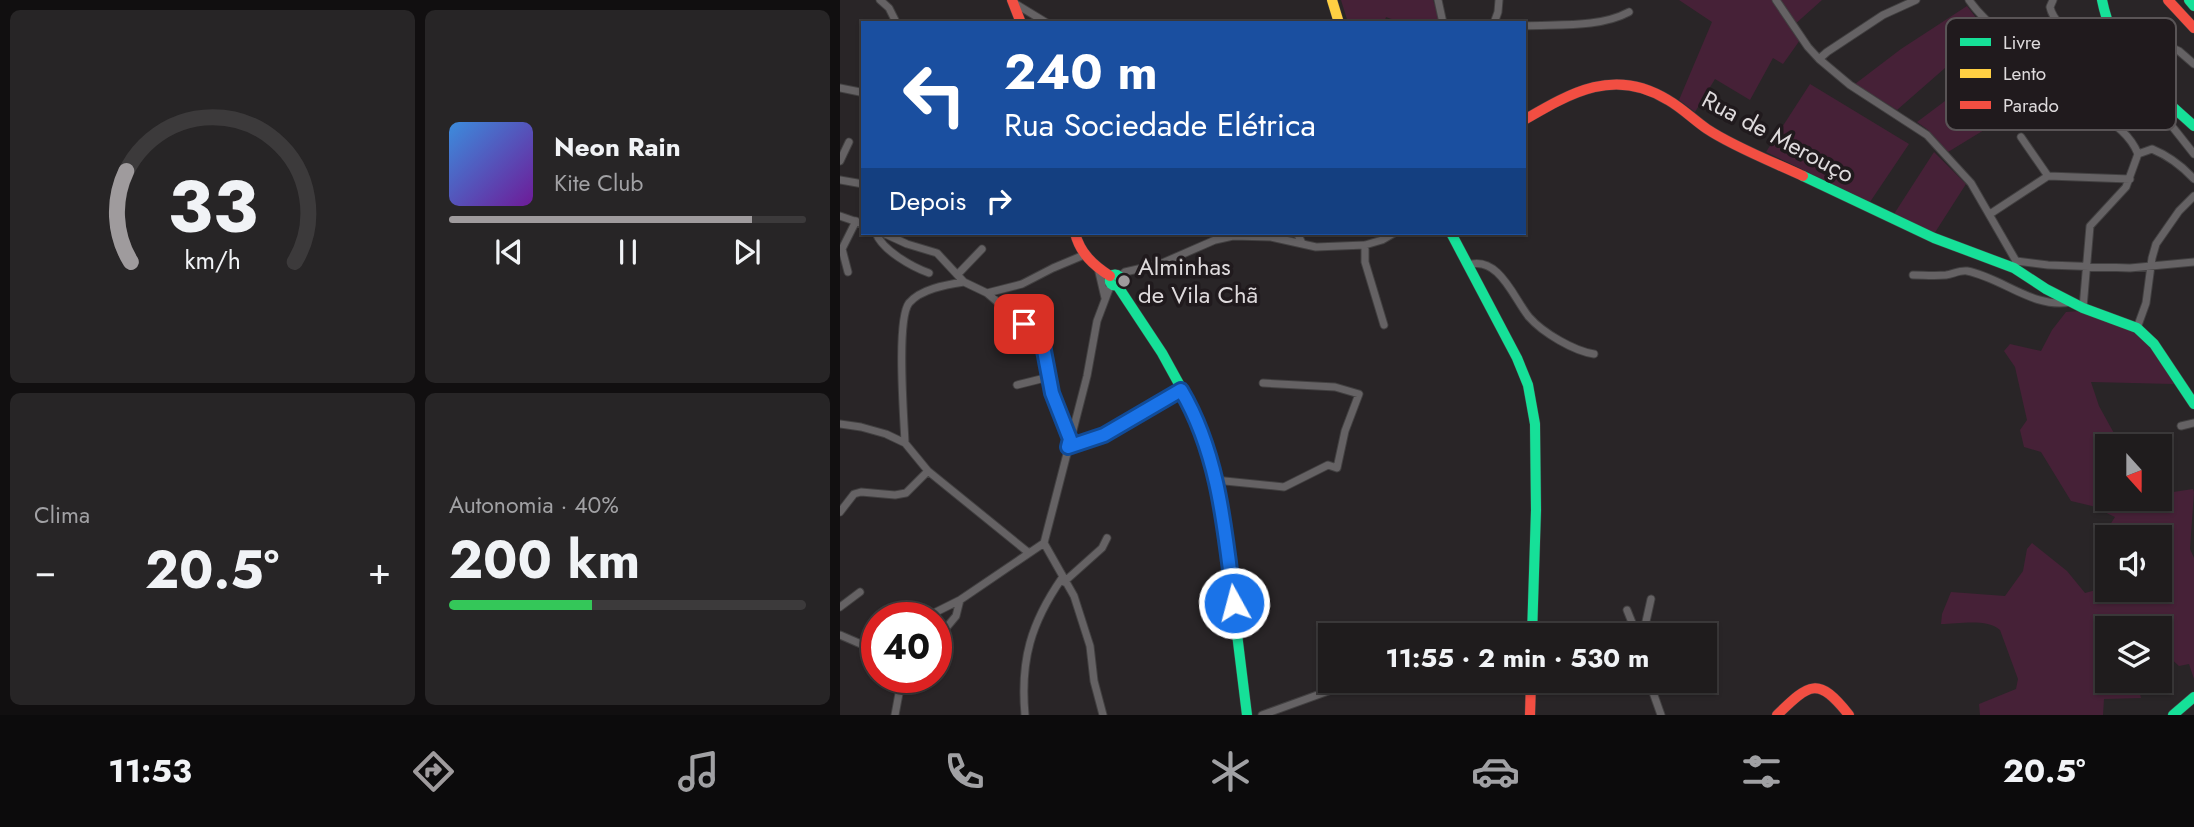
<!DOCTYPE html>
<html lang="pt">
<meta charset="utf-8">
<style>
:root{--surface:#1f1c1d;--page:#272526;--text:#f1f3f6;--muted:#a1a1a4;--line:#3c3a3b;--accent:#9f9b9d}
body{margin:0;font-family:Jost,sans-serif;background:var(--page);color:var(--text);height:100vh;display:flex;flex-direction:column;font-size:26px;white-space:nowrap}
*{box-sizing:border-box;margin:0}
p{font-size:23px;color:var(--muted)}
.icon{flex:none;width:38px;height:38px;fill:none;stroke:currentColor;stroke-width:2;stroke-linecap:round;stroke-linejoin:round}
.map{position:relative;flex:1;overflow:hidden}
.drawer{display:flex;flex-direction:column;gap:10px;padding:10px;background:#110f10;width:840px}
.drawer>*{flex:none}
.top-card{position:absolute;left:21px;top:21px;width:665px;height:214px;border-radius:0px;box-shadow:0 2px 5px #0004,0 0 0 2px var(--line);background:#1a4fa0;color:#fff;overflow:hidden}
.needle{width:46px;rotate:159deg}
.fabs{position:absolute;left:1255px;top:434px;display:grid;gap:14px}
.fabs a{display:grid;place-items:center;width:77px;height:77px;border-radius:0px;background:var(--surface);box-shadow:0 2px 5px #0004,0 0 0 2px var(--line);font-size:35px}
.speed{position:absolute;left:21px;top:602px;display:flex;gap:14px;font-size:35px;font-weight:700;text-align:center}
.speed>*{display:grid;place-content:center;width:91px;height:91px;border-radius:50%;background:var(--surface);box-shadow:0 2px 5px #0004,0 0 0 2px var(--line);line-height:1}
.speed .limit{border:10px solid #d22;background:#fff;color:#111}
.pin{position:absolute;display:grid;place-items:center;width:60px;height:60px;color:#fff;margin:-30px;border-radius:14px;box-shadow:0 4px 10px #0006}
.me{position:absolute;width:77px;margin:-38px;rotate:353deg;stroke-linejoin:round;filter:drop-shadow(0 0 5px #0008)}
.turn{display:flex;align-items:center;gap:24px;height:147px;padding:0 28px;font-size:32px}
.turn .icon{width:91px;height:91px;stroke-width:2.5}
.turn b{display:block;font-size:49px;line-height:60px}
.then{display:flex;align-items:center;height:66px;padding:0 28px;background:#0003;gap:14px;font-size:26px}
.big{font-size:52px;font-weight:700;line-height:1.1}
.drawer .card{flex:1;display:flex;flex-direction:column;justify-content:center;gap:10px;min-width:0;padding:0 24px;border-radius:10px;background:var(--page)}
.drawer .dial{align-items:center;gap:0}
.dial svg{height:182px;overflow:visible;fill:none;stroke:var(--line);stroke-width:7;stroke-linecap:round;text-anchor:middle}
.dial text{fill:var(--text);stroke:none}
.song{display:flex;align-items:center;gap:21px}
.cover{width:84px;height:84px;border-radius:10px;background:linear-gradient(135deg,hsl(210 70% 55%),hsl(280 70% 35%))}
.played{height:7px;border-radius:4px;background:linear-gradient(90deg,var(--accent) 85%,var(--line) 85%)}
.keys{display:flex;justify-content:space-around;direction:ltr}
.heat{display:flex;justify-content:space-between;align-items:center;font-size:38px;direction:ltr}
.charge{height:10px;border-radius:5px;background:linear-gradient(90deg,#34c759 40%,var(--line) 0)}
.drawer .tiles{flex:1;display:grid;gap:10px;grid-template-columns:repeat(2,1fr)}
.trip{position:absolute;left:478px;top:623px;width:399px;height:70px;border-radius:0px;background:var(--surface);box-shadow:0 2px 5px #0004,0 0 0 2px var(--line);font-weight:700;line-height:70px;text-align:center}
.dock{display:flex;height:112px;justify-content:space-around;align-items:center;background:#0c0b0c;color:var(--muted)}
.dock .icon{width:49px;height:49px}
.dock .current{color:var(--accent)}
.dock b{font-size:32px;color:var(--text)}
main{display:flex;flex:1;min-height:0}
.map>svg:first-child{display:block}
.green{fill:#462137}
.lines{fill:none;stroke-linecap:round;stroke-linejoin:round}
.street-casing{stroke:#424041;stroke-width:9}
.fast-casing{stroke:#424041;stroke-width:11}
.slow-casing{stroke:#424041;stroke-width:11}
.jam-casing{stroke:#424041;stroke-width:11}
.street{stroke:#656264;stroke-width:7}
.fast{stroke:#16e098;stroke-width:10}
.slow{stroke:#ffcf43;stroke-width:10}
.jam{stroke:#f24e42;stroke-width:10}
.route-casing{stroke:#114b97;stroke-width:18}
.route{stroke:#1a73e8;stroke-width:12}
.poi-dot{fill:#9f9b9d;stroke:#201a1d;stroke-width:2.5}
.labels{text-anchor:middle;stroke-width:7;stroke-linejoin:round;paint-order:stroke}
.street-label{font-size:24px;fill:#dedadc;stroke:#201a1d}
.poi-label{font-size:24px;fill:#dedadc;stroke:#201a1d;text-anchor:start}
.key{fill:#201a1d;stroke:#595456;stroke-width:2}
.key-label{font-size:19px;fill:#dedadc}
</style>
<main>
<section class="drawer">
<div class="tiles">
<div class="card dial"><svg viewBox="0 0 100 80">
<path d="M14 69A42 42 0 1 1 86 69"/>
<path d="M14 69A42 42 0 0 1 12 29" stroke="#9f9b9d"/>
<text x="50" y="56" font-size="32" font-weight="700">33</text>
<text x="50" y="72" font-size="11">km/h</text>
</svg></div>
<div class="card">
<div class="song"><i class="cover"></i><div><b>Neon Rain</b><p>Kite Club</p></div></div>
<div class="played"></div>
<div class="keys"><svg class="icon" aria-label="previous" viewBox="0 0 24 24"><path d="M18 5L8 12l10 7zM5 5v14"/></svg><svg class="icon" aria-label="pause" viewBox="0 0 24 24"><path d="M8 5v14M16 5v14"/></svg><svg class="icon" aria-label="next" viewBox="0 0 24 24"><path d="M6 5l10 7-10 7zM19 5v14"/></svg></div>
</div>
<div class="card"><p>Clima</p>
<div class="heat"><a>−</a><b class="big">20.5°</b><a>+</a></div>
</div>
<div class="card"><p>Autonomia · 40%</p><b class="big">200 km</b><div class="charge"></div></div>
</div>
</section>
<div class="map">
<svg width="1354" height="715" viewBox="0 0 1354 715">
<rect width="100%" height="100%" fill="#292527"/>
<!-- green -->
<path class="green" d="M501,0h92l8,23h-39l-16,-6 -2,6h-36z
M839,0h143l-29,26 7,14 -17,24 -10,-6 -23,42 -35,-21 -20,33 -16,-12 33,-78z
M1127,6l10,13 18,13 -6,9 -44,27 -48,42 -42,-26 46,-35z
M1175,67l15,21 -46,30 4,9 -4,3 -36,22 -20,-22 -11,-8 72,-54 10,10z
M970,84l99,60 -39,58 -104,-50z
M1094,152l32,32 -32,50 -40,-20z
M1239,311l57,21 18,18 20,34 -83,-2 8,24 22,40h-14v53h53v-5l33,-5 1,3 -4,57 4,9v121l-5,-15 -10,2 -11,-10 -5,3 4,11 -7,5v-47h-53v53h44l-12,9 2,8 -37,1 -1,16h-123l-1,-11 37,-15 2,-10 -18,-49c-13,-12 -42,-6 -59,-6l1,-10 9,-22 54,4 18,-25 4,-22 5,-6 35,28 18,22 22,-6v3h53v-53h-53v22l-11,-12 19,-30 -23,-11 -21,-5 -30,-49 -17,-5 -4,-17 7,-10 -12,-53 -11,-16 6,-7 31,7 11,-21 14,-18z"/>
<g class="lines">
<defs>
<path id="street" d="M40,0l9,8 6,12
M598,0l5,23
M936,0l32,47 11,12 31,26 77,50 44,48 45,78 -2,7
M1129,0c11,16 26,28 41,41 23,20 46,40 70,59 21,17 48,28 58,54l-12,33 -36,39 -7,82
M1213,0l-3,7c2,11 11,18 17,27 14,19 35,62 39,85
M174,3l33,20
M654,23l4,-11 1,-12
M684,26c34,-2 75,2 105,-14
M1267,26l21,1 51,24 15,13
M1281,53l-2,6 4,17 11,12 22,18 38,48
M979,59l8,-7 56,-37 33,-15
M0,88l20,4
M1181,137l27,39
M1298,154l14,-5c17,7 30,17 42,30
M0,161l9,-19
M0,180l23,4
M1150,214l58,-38 82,3
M0,216l23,8
M36,233c6,17 36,34 53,40
M43,233l24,11 30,9 27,29 23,11 35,-9 31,-16 31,-13
M457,233l5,10
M525,245v17l19,63
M1176,261l32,4 82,3 64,-6
M628,265c31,-10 46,34 61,52 14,16 45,34 65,37
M258,268l7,30
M8,272l-6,-23 14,-28
M118,274l24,-25
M1073,275c10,0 22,1 33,0 7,-1 14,-5 21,-4 36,7 66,38 104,31
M279,277l6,-5 35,-8 55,-24 18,-4 38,1 45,10 49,-2 17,-5 12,-7
M147,293l55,47 10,53 18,44
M1297,328l9,-25 6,-45 4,-14 23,-33 15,-15
M177,385l32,-8
M0,424l21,3 25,7 19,9 23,28 101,82
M1341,426l13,-3
M65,443c-1,-25 -9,-123 4,-140 12,-14 36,-18 55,-21
M228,447l36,-12 77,-45
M375,480l69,7 44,-22 9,3 8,-37 14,-37 -24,-7 -72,-4
M0,512l14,-18 7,-2 34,3 11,-2 22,-22
M204,543l30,53 16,50 4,35 9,34
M224,582l38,-34 5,-10
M0,607l20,-15
M787,610l10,25
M84,618l36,-18 84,-57 43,-167 10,-55 14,-37
M0,635l37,16
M715,635l10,-6 23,6
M803,635l8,-36
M96,640l20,-24 4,-16
M809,681l12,34
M55,715l5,-27 7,-11
M185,715c-5,-55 6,-92 37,-137
M422,715l94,-34"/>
<path id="fast" d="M1262,0c12,60 49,87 92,126
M1349,0l5,6
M963,176l131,62 80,30 32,21 37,19 54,20 17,16 40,60
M611,233l66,125 11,27 7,39 1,86 -4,125
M269.5 280a5.5 5.5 0 1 1 11 0a5.5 5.5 0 1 1-11 0Z
M277,285l45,68 33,60 27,99 25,203
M1333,715l21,-18"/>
<path id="slow" d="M492,0l7,23"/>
<path id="jam" d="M172,0l9,23
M1328,0l26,28
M684,120c48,-28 91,-53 144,-20 14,8 26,20 39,29 27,18 66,33 96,47
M235,233c5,20 18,32 35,43
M690,715l1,-34
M937,715c33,-32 41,-39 72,0"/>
</defs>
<!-- street casing -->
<use href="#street" class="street-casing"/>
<!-- fast casing -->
<use href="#fast" class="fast-casing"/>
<!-- slow casing -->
<use href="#slow" class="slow-casing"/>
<!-- jam casing -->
<use href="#jam" class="jam-casing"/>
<!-- street -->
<use href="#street" class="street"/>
<!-- fast -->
<use href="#fast" class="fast"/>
<!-- slow -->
<use href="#slow" class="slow"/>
<!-- jam -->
<use href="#jam" class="jam"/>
</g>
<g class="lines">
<defs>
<path id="route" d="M184,324l18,16 10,53 18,46 -2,8 36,-12 77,-45c38,64 44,141 53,213"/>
</defs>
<!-- route casing -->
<use href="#route" class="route-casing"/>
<!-- route -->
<use href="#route" class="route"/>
</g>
<!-- markers -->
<circle class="poi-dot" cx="284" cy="281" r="7"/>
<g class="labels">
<!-- street labels -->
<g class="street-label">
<text transform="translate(938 137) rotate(28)" y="8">Rua de Merouço</text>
</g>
<!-- poi labels -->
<g class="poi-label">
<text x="298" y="275">Alminhas<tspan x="298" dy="28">de Vila Chã</tspan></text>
</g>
</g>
<!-- legend -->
<rect x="1106" y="18" width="230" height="112" rx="10" class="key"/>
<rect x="1120" y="38" width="31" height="8" fill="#16e098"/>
<rect x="1120" y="69" width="31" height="9" fill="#ffcf43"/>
<rect x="1120" y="101" width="31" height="8" fill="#f24e42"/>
<g class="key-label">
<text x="1163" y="49">Livre</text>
<text x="1163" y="80">Lento</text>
<text x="1163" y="112">Parado</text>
</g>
</svg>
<div class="fabs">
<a><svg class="needle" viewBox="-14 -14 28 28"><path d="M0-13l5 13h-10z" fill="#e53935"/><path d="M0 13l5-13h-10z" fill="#a1a1a4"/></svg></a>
<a><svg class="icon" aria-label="sound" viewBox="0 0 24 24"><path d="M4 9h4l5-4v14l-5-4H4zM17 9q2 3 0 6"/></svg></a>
<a><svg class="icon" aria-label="layers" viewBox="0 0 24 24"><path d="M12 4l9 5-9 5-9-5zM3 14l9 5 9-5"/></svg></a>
</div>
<div class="speed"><div class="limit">40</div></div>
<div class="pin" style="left:184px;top:324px;background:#d93025"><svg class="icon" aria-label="arrive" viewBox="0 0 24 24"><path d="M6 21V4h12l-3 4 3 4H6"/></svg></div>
<svg class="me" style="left:394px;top:603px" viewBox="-20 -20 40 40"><circle r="17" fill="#1a73e8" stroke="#fff" stroke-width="3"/><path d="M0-11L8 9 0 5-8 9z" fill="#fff"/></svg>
<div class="trip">11:55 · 2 min · 530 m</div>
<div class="top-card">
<div class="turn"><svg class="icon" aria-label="left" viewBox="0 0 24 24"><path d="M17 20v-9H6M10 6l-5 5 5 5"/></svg><div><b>240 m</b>Rua Sociedade Elétrica</div></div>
<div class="then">Depois<svg class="icon" aria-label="right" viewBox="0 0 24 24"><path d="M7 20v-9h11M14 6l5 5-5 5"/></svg></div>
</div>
</div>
</main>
<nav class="dock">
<b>11:53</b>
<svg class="icon current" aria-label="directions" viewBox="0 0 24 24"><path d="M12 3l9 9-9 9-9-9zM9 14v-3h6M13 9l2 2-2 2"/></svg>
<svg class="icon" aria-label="music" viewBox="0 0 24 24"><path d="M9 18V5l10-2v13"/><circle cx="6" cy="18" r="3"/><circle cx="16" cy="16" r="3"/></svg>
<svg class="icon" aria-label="phone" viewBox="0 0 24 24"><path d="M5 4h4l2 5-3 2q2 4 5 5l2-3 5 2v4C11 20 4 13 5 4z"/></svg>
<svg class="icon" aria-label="climate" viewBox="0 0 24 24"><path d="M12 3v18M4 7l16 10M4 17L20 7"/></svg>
<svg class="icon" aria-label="car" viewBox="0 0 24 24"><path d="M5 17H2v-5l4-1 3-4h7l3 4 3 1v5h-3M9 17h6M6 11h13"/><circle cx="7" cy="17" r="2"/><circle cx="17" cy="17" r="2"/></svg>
<svg class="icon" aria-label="filters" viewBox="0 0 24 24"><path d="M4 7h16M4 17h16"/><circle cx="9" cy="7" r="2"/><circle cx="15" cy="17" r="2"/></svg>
<b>20.5°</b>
</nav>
